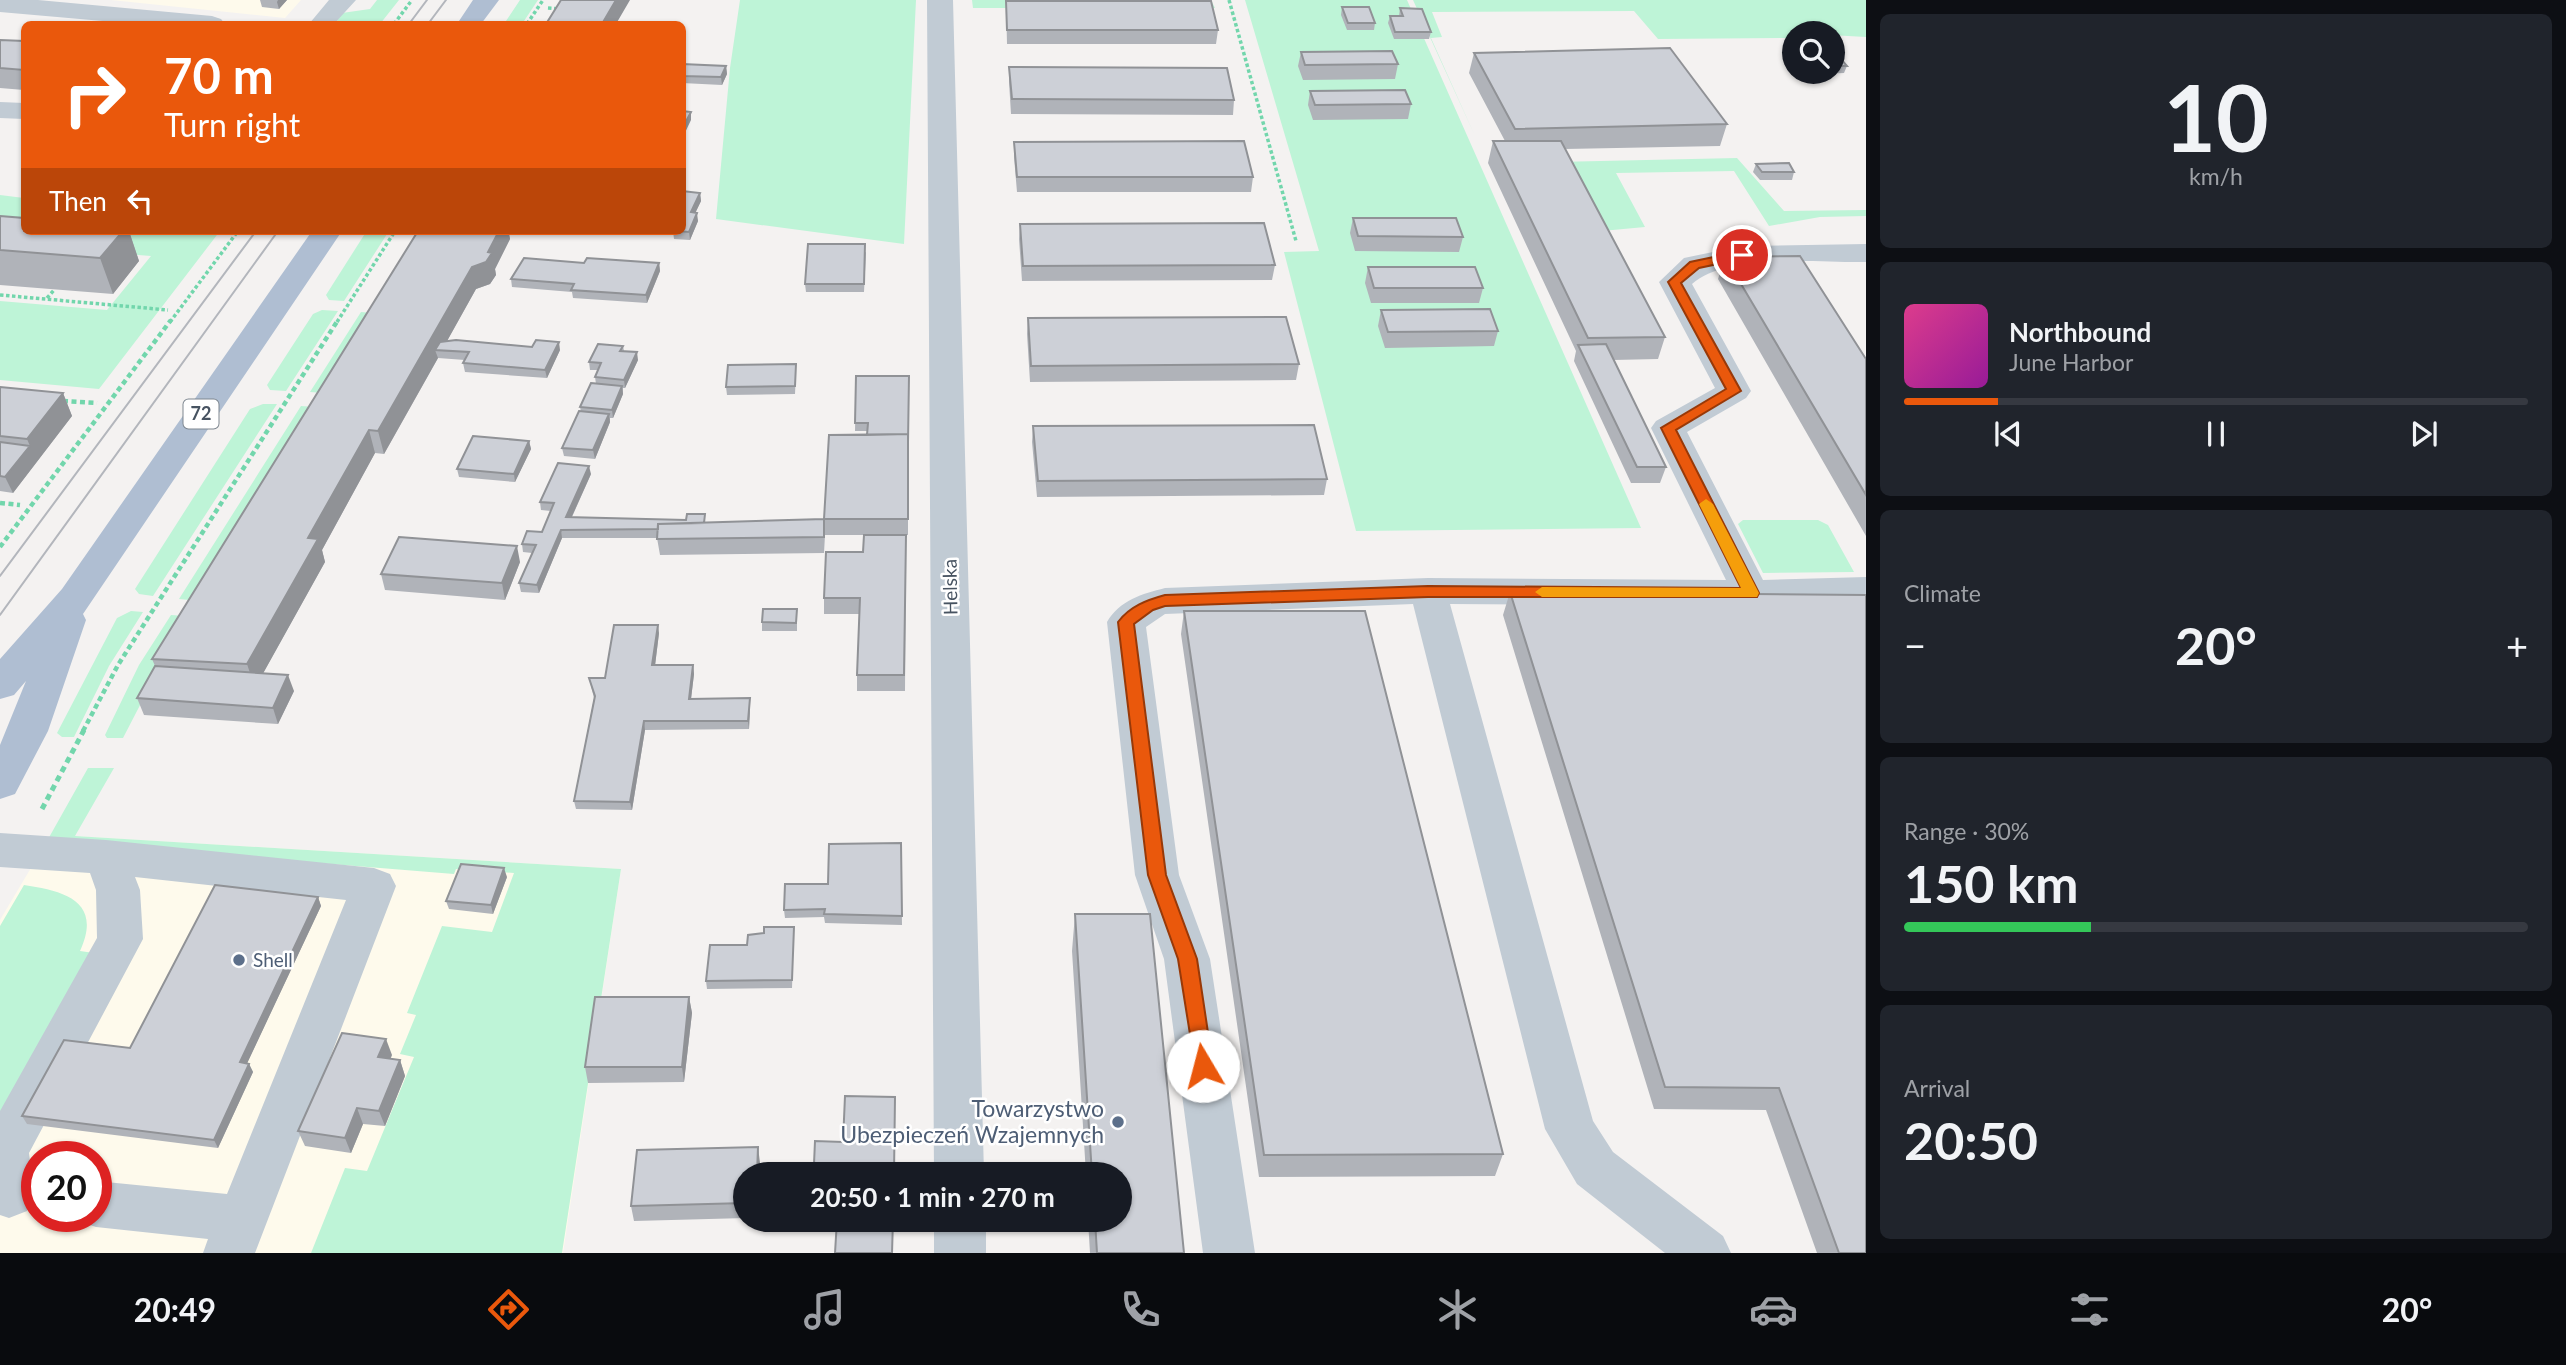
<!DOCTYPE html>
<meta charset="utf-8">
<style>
:root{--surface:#171b24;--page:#20242c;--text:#f1f3f6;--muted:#9ea1a6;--line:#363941;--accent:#ea580c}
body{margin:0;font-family:Lato,sans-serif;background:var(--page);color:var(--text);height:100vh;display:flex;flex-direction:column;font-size:26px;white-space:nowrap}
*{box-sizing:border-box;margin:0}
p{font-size:23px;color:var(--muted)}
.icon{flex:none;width:38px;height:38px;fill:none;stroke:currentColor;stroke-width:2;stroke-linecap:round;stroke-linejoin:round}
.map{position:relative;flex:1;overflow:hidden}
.details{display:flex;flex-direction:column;gap:14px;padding:14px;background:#0d0f14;width:700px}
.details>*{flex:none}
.hud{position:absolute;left:21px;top:21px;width:665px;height:214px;border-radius:10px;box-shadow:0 2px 5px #0004;background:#ea580c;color:#fff;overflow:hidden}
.fabs{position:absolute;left:1782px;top:21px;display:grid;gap:14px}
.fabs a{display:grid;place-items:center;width:63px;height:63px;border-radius:50%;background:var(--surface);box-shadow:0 2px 5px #0004;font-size:35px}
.speed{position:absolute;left:21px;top:1141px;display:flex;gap:14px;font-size:35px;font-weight:700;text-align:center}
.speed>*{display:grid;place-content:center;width:91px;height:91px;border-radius:50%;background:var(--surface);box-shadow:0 2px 5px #0004;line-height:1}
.speed .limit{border:10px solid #d22;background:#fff;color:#111}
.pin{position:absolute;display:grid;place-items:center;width:60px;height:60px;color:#fff;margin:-30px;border:4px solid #fff;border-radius:50%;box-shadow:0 2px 7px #0007}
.me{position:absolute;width:77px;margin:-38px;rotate:352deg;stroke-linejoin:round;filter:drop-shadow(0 0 5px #0008)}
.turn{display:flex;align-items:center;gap:24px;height:147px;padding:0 28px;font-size:32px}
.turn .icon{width:91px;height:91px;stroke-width:2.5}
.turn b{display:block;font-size:49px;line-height:60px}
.then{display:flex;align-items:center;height:66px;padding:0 28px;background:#0003;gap:14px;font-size:26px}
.big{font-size:52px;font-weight:700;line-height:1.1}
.details .tile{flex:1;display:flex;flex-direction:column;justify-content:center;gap:10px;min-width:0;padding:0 24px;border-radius:10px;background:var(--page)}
.details .dial{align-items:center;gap:0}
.dial b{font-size:91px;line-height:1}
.song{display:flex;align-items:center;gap:21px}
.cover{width:84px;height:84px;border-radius:10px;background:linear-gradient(135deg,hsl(330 70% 55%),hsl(300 70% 35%))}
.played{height:7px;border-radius:4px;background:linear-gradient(90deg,var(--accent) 15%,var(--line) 15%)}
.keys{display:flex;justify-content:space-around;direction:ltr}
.heat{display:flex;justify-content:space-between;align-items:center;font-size:38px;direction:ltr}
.charge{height:10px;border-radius:5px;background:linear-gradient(90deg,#34c759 30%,var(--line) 0)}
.trip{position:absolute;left:733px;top:1162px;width:399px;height:70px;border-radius:35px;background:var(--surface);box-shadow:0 2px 5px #0004;font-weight:700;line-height:70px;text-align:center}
.tab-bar{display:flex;height:112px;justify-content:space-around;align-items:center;background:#090b0e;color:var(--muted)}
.tab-bar .icon{width:49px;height:49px}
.tab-bar .active{color:var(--accent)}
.tab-bar b{font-size:32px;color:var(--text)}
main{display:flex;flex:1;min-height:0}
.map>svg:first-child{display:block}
.commercial{fill:#fefaec;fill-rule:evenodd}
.green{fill:#bef4d7}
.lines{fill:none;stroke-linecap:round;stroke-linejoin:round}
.path-far2{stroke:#72d6ac;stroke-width:3.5;stroke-dasharray:3.5 2.5;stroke-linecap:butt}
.path-far1{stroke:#72d6ac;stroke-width:4.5;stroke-dasharray:5 3.5;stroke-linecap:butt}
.path{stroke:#72d6ac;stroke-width:5;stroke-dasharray:6 4.5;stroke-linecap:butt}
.minor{fill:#c1cbd4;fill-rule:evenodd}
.major{fill:#afbed2;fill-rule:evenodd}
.tram{stroke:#b3b6bc;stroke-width:2}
.wall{fill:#b0b3b9}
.shaded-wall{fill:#909296}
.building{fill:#cdd0d7;stroke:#909296;stroke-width:2}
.route{fill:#ea580c;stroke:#983908;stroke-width:2}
.slow{fill:#f59e0b}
.service-dot{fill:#5c6f8a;stroke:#fff;stroke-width:2.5}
.labels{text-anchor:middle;stroke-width:5;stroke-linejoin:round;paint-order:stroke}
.shield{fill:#fff;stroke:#7e8790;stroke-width:2}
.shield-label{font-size:18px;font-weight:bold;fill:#475361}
.street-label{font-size:19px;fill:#475361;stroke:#fff}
.service-label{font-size:19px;fill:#4e5e75;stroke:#fff;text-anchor:start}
.near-service-label{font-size:23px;fill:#4e5e75;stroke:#fff;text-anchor:end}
</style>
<main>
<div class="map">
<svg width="1866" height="1253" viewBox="0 0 1866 1253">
<rect width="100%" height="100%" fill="#f4f2f1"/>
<!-- commercial -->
<path class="commercial" d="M111,0h190l-16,18z
M74,836l547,33 -58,384h-563v-333l47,-79zM37,1157h59v59h-59z"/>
<!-- green -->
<path class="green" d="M377,0h22l-19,24h-45l7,-11 28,-4z
M520,0h18l-16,24h-18z
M740,0h176l-12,244 -188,-25 14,-151z
M972,0h239l4,8h-242z
M1245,0h162l234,528 -285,3 -72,-279 35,-1z
M1413,0h453v37l-72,-4v5l-136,1 -24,-28 -202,1 10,25 -11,1 44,98z
M1737,158l47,53 82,-1v6l-46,1 -51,9 -35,-55 -118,2 29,54 -54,5 -36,-70z
M0,195l24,3v33h196l-121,158 -99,-9v-79l107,9 44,-54 -151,-12z
M389,231l-45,70 -15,-1 -3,-5 40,-63z
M322,310l16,1 -52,80 -16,-1 -3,-5 46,-71z
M361,312l24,2 -48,80 -27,-2z
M263,404h14l-124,192 -14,-2 -4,-5 115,-180z
M301,406l27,2 -118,194 -31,-3z
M1743,520h75l10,5 26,47 -91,1 -25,-49z
M131,611l12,1 -34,54 -35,71h-12l-5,-4 60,-115z
M171,615l29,2 -48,65 -29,56h-16l-2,-3 34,-70z
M88,768h26l-39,68 546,33 -59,384h-251l34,-85 22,3 47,-114 -14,-3 16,-39 -9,-2 35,-87 50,6 22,-59 -58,-4 -2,5 -407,-33z
M24,885c40,6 79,16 56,66l14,2 -94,166v-193z"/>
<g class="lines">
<!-- path-far2 -->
<path class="path-far2" d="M1229,0l67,241
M548,8l13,1
M394,24l18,-24
M527,24l16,-24
M0,295l168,15
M47,298l8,-9
M170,322l68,-91
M337,322l58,-91"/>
<!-- path-far1 -->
<path class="path-far1" d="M63,401l34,2
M0,503l20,2
M0,547l171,-227
M83,731l35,-66 220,-345"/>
<!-- path -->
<path class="path" d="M42,809l42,-79"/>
<!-- minor -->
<path class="minor" d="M0,0h38l174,16 9,3 4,5h-88l-137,-12z
M329,0h27l-22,24h-25z
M927,0h26l31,1174h-50z
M0,102l24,1v16l-24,-1z
M1866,244v18c-48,1 -138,-10 -174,22l59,107 -5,7 -59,34 76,148 103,-3v26l-115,3 -301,-2 143,517 20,31 110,84 8,17h-66l-88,-69 -32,-55 -132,-525 -248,10 -19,13 33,248 31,84 45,294h-52l-39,-294 -29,-84 -28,-253c13,-22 35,-28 58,-34l263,-10 298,2 -75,-152 5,-7 59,-33 -56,-106 25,-24 58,-12z
M0,833l106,7 268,28 16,6 6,12 -141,367h-52l5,-14 -112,-12 -18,-6 -2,-5h20v-35l131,13 119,-294 -211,-23 5,13 3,49 -114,214 5,42 -7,16 -18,7 -9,-3v-104l97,-173 -1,-48 -6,-17 -90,-6z
M934,1220h52v33h-52z"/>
<!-- major -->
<path class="major" d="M473,0h26l-18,24h-24z
M312,231h30l-259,383 3,6 -38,111 -33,63 -15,5v-54l26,-64 -12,14 -14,4v-40l62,-70z"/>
<!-- tram -->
<path class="tram" d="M409,24l18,-24
M428,24l18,-24
M0,576l256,-345
M0,615l278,-384"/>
</g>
<!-- wall -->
<path class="wall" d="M260,0h27l-8,9 -17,-2z
M1006,1l212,29 -2,14h-209z
M1342,7l33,16 -1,7h-27l-6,-15z
M1400,8l31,24 -2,7h-35l-6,-16 2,-7h9z
M0,40l24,1v49l-24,-2z
M1301,52l97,12 -3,15 -92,1 -5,-14z
M1832,52l15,14 -3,7 -23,1 -2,-2h13z
M1474,53l253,71 -7,22 -155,3 100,188 -7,22 -45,1 53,107 -6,16h-29l-57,-122 2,-10 -88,-188 5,-22h12l-36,-68z
M682,64l44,2 1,8 -5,11 -40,-2z
M1009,67l225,33 -1,15 -222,-1 -2,-32z
M1310,91l101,13 -3,15 -95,1 -5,-15z
M1014,142l239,35 -2,15h-234l-3,-35z
M1756,164l38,8 -2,8h-32l-7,-8z
M700,193l1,8 -6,12 3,8 -8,19 -16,-1 -1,-8z
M0,216l24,15h105l10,30 -26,33 -113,-9z
M1353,218l110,19 -4,15 -104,-1 -5,-18z
M1020,224l255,41 -3,15 -250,1 -3,-42z
M509,234l1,5 -15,30 1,6 -6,9 -14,5 -29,52 113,9 -13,28 -82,-6 -2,-9 2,-3 -27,-2 -54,96 -9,-1 -53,97 3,12 -62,111 31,18 -16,33 -134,-9 -7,-17 18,-32 -3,-7z
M866,252l-2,40h-58l-1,-8z
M1725,257l141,102v177l-148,-257z
M584,263h75l1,8 -13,32 -74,-5 -1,-6 -60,-5 -1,-8z
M1368,267l115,21 -4,15h-108l-6,-20z
M1381,310l117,21 -4,15 -109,2 -7,-22z
M1028,318l271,46 -3,16 -266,2 -3,-48z
M623,346l1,5 14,9 -13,28h-2v6l-10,24h-3v4l-15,37 -31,-3 -2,-8 19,-36 -1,-5 16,-23 -1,-7 3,-7h-8l-1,-8z
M796,372l-1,22 -68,1 -1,-8z
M856,376l52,74v85h-2l-1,156h-48v-16l2,-61h-35v-16l39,-46 1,-17h-39l-1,18 -164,2 -3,-17h-95l-23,55 -18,-1 -2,-9 13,-30 -9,-1 -1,-8 20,-12 9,-21 -10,-1 -1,-8 51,-28 -19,43 134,6 118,-4 43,-84v-4h-12z
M0,387l63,6 9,23 -59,77 -13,-2z
M1033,426l294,53 -3,16 -287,2 -5,-55z
M529,441l2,8 -16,33 -56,-5 -2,-8z
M520,562l-15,38 -120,-10 -4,-16z
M1510,592l356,3v658h-49l-51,-143 -112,-1 -151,-494z
M797,609v22h-35v-9z
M1184,611l319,543 -8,22 -236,1 -78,-543z
M659,633l-4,32h38l1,9 -3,25 59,-1v8l-1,23 -104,1 -13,80 -56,-1 -2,-8 20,-103 -5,-20h16z
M901,843l1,82 -77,-2 -1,-6 -39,1 -1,-8z
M507,877l-14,37 -44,-5 -3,-8z
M318,897l3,9 -74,157 2,1 4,8 -35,76 -191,-24 -5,-8 108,-68z
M1075,914l109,339h-94l-2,-33h32v-46h-34l-14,-223z
M794,927l-2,61 -85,1 -1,-8 41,-36 17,-12z
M689,997l3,16 -8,69 -96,1 -3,-16z
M392,1055l-2,4 10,1 5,16 -20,50 -22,-2 -12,29 -46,-7 -7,-15z
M815,1141l79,33 -79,-2z
M760,1163l-14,11v44l-112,3 -3,-15z"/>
<!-- shaded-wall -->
<path class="shaded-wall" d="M278,0h9l-8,9 -2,-7z
M616,0h14l-14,24h-14z
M726,66l1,8 -5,11 -1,-8z
M691,112v8l-9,19v-10z
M700,193l1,8 -9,19 -1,-8z
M697,213l1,8 -8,19 -1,-8z
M123,231h6l10,30 -26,33 -13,-36z
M499,231h12l-2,3 1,5 -15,30 1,6 -6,9 -14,5 -34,61h-7l3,8 -54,96 -6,-23 94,-164 16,-15z
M659,263l1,8 -13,32 -1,-8z
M559,342l1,8 -13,28 -2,-8z
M637,352l1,8 -13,28 -1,-8z
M622,386l1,8 -10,24 -1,-8z
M63,393l9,23 -59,77 -8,-16 25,-31 -3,-7z
M609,414l1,8 -15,37 -2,-9z
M369,430l6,23 -53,97 3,12 -70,126 -8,-24 61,-126z
M529,441l2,8 -16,33 -1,-8z
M589,466l2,8 -23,51 -2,-8z
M561,530l1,8 -23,55 -2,-8z
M517,546l3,16 -15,38 -3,-17z
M658,625l1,8 -5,41 -2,-9z
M693,665l1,9 -4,33 -1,-8z
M288,675l6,16 -16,33 -5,-16z
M750,698v8l-1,23 -1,-8z
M644,721l1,9 -13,80 -2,-8z
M504,868l3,9 -14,37 -2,-9z
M318,897l3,9 -77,164 -4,-8z
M689,997l3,16 -8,69 -2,-15z
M386,1039l6,16 -8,18 -6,-16z
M400,1060l5,16 -20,50 -6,-15z
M249,1064l4,8 -35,76 -4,-8z
M357,1108l6,16 -12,29 -6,-15z
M758,1147l2,16 -1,11h-2z"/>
<!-- building -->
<path class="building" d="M561,0h55l-14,24h-56z
M1006,1h205l7,29h-211z
M1342,7h27l6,16h-27z
M1400,8l22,1 9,23h-36l-5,-16h13z
M0,40l24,1v29l-24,-2z
M1670,48l57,76 -212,5 -41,-76z
M1392,51l6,13 -93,1 -4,-13z
M1832,52h3l12,14h-15z
M682,64l44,2 -5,11 -39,-1z
M1009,67l218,1 7,32 -222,-1z
M1405,90l6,14 -96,1 -5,-14z
M682,111l9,1 -9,17z
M1244,141l9,36h-236l-3,-35z
M1493,141h68l104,196 -77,1z
M1789,163l5,9h-32l-6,-8z
M682,191l18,2 -9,19 6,1 -8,19 -12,-1h5z
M0,216l24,2v13h99l-23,27 -100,-8z
M1353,218h103l7,19 -105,-1z
M1264,223l11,42 -252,1 -3,-42z
M418,231h81l-11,21 4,1 -6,9 -14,5 -94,164 -9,-1 -61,108 10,1 -71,125 -95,-5z
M808,244h57l-1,40h-59z
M1800,256l66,103v136l-141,-238z
M524,258l60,5 3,-5 72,5 -13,32 -75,-5 3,-6 -63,-5z
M1368,267h107l8,21h-109z
M1490,309l8,22 -110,1 -7,-22z
M1286,317l13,47 -268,2 -3,-48z
M456,340l76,7 4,-7 23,2 -14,28 -82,-7 6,-11 -34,-2 5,-8z
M598,344l25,2 -3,5 17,1 -13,28 -29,-3 6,-14 -12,-1z
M1606,344l60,123h-29l-59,-122z
M796,364l-1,22 -69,1 2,-22z
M856,376h53l-1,66v-8l-41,1 1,-12h-13z
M591,383l31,3 -10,24 -32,-3z
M0,387l63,6 -36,46 -27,-3z
M579,411l30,3 -16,36 -31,-2z
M1314,425l13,54 -289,2 -5,-55z
M908,434v85h-84v18l-167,2 1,-15 166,-5 5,-84z
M473,436l56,5 -15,33 -57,-5z
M0,442l30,4 -25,31 -5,-1z
M558,463l31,3 -23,51 120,3 1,-6h18l-1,9 -46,1v5l-97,1 -24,55 -18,-2 17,-38 -14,-1 5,-13 15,1 12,-29 -14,-1z
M864,535h42l-2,140h-47l3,-77h-36l2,-46h37z
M399,537l118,9 -15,37 -121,-9z
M1510,592l356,3v658h-27l-60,-165 -114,-1z
M763,609h34l-1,14 -34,-1z
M1184,611h181l138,543 -239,1z
M614,625h44l-6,40h41l-4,34 61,-1 -2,23h-104l-14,81 -56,-1 21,-105 -6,-18h16z
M155,666l133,9 -15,33 -136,-10z
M901,843l1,73 -78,-2 1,-5 -41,1 1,-26h43l1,-40z
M461,864l43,4 -13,37 -45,-4z
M215,885l103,12 -78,165 9,2 -35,76 -192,-24 42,-76 66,8z
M1075,914h75l34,339h-87l-2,-33h25v-46h-28z
M764,927h30l-2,53 -86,1 4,-36h37l1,-10 16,-2z
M595,997h94l-7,70h-97z
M342,1033l44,6 -8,18 22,3 -21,51 -22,-3 -12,30 -47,-7z
M845,1096l50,1 -1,77h-55v-9l-25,-1 1,-23 28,1z
M758,1147l-1,27h-11v29l-115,3 6,-56z
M837,1220h56l-1,33h-57z"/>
<!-- route -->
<path class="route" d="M1742,251l6,4 -2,3 -47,10 -18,15 60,108 -65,39 83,163 -2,4h-329l-263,9 -12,4 -19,14 32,251 31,84 16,107 -3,6 -7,3 -7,-3 -18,-113 -30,-84 -30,-253c12,-16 29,-22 47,-27l263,-9 313,2 -80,-160 65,-39 -58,-107 22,-20z"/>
<!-- slow -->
<path class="slow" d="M1706,499l7,5 46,89 -2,4h-215l-7,-5 7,-5 199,1 -42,-84z"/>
<!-- markers -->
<g class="service-dot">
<circle cx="239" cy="960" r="7"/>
<circle cx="1118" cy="1122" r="7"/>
</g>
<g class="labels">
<!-- shield labels -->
<rect class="shield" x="183.5" y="399.5" width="35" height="29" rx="5"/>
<g class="shield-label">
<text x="201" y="420">72</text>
</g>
<!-- street labels -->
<g class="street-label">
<text transform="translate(950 587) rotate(-91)" y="7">Helska</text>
</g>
<!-- service labels -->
<g class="service-label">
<text x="253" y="967">Shell</text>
</g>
<!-- near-service labels -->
<g class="near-service-label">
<text x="1104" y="1117">Towarzystwo<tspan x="1104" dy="26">Ubezpieczeń Wzajemnych</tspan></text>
</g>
</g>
</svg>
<div class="fabs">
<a><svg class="icon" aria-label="search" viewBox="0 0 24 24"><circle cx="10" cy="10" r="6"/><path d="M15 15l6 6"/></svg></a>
</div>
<div class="speed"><div class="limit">20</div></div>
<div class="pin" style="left:1742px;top:255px;background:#d93025"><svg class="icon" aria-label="arrive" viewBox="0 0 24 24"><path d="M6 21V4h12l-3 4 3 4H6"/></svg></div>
<svg class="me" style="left:1203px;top:1066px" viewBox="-20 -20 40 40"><circle r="19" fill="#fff"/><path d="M0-13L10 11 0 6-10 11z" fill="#ea580c"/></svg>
<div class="trip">20:50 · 1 min · 270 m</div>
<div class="hud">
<div class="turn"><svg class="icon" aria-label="right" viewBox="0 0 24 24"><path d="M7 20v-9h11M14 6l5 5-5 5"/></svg><div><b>70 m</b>Turn right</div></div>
<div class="then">Then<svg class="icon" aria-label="left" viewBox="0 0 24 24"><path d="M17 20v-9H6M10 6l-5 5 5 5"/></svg></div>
</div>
</div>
<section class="details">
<div class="tile dial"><b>10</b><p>km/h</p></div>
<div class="tile">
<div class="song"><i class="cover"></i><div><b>Northbound</b><p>June Harbor</p></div></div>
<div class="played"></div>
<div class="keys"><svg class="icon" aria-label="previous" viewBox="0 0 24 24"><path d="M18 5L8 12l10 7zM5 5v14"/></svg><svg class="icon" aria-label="pause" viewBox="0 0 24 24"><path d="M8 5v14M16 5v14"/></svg><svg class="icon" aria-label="next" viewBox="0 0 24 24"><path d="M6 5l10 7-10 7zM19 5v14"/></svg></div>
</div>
<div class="tile"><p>Climate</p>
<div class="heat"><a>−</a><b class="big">20°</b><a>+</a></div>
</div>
<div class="tile"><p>Range · 30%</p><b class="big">150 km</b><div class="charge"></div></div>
<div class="tile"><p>Arrival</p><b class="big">20:50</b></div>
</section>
</main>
<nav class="tab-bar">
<b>20:49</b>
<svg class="icon active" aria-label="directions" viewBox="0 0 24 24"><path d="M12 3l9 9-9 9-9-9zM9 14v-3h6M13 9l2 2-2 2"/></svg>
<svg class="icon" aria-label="music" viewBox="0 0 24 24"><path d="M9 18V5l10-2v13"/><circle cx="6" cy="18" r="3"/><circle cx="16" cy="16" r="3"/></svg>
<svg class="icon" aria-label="phone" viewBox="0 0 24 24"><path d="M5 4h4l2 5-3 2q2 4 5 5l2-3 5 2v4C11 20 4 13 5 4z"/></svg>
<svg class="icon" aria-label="climate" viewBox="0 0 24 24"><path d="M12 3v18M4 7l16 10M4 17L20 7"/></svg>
<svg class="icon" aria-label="car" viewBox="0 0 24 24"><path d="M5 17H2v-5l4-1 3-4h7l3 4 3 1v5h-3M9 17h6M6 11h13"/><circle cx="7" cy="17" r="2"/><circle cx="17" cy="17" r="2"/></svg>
<svg class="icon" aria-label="filters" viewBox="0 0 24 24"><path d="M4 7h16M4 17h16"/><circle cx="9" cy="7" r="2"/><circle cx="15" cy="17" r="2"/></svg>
<b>20°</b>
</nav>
